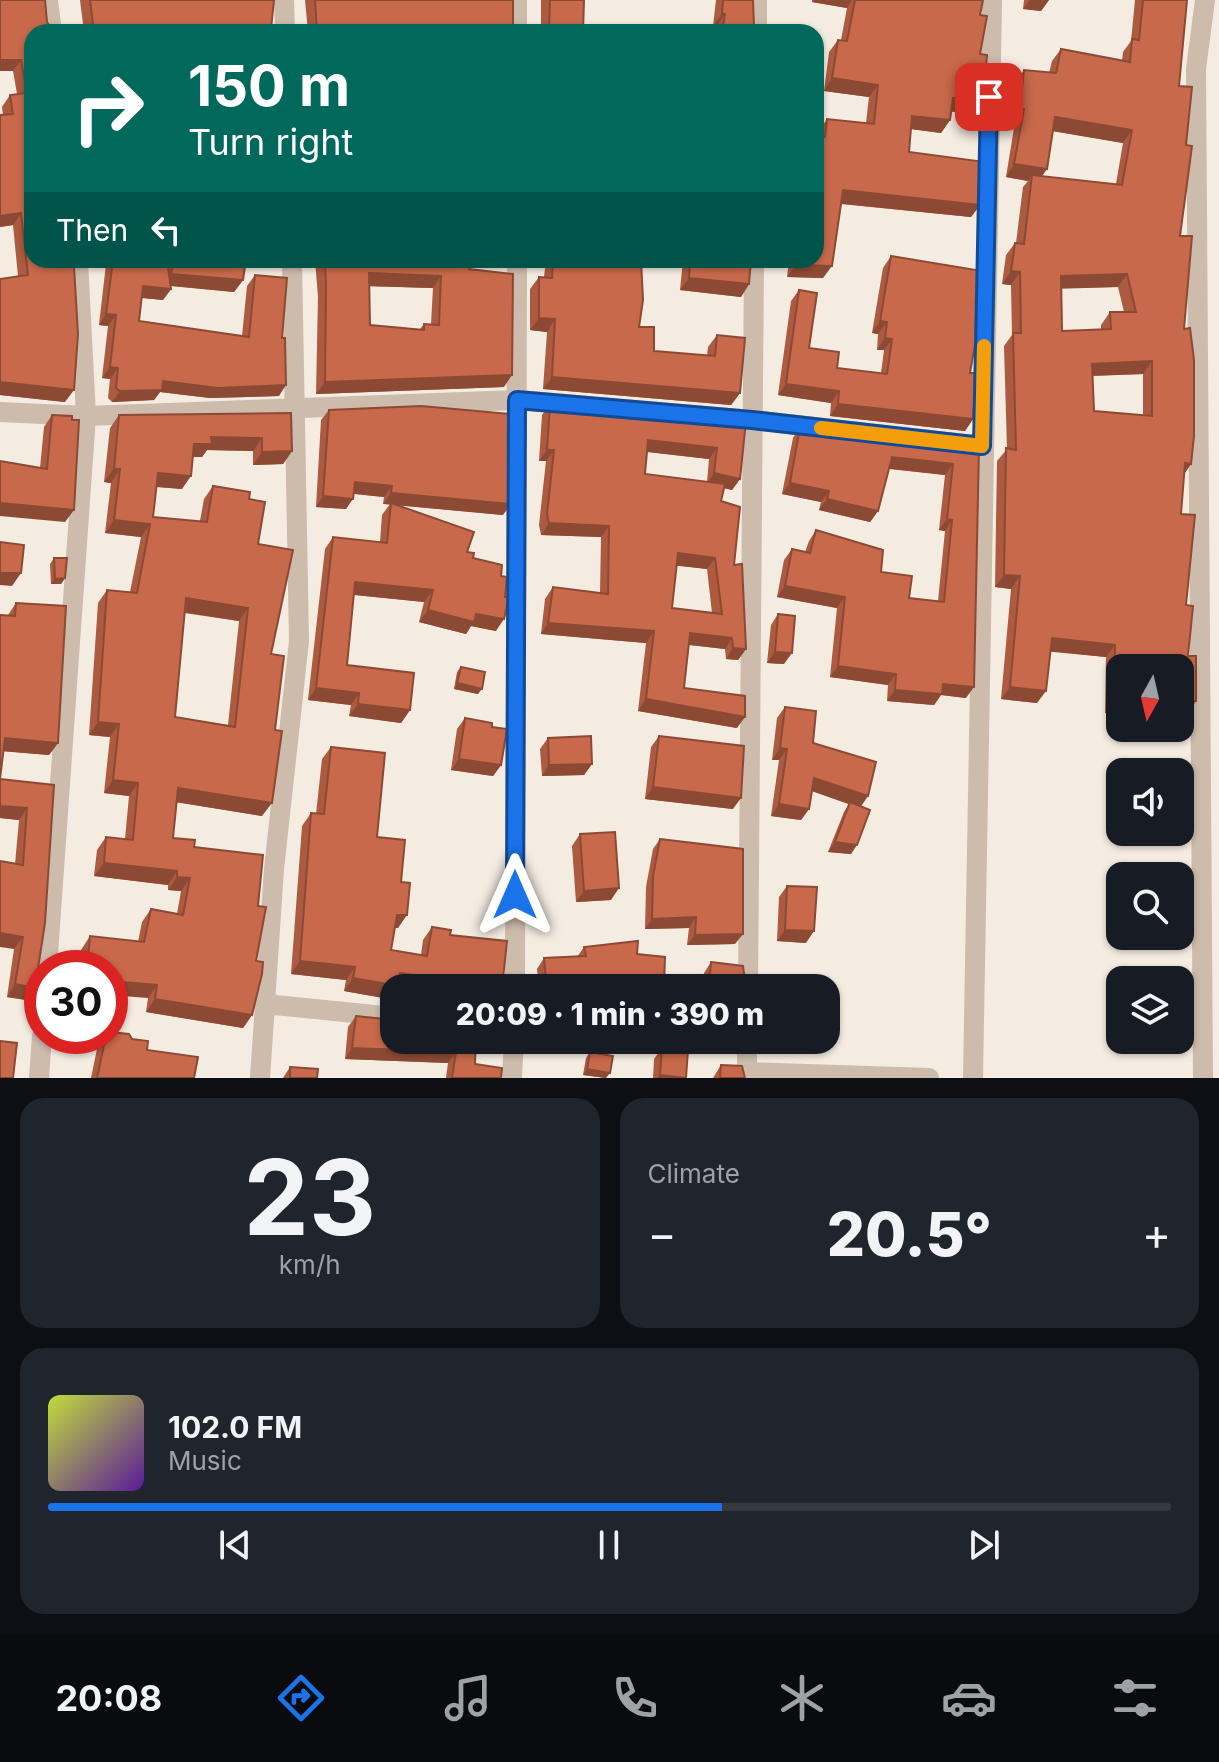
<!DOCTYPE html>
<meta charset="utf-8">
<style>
:root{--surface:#171b24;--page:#20242c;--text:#f1f3f6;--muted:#9ea1a6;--line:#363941;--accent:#1a73e8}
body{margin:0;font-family:Inter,sans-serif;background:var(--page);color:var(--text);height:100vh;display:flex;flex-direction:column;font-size:30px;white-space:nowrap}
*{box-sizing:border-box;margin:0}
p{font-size:26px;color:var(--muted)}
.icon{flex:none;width:44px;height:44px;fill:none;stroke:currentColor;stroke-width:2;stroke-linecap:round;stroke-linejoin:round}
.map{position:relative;height:1078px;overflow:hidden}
.drawer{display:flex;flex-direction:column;gap:20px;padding:20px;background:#0d0f14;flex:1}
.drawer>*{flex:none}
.hud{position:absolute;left:24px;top:24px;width:800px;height:244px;border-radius:24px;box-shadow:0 2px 6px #0004;background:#00695c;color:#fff;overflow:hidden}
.needle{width:52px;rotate:188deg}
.fabs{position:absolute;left:1106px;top:654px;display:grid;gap:16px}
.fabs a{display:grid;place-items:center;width:88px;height:88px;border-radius:16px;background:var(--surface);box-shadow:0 2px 6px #0004;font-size:40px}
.speed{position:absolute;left:24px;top:950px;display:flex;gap:16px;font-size:40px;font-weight:700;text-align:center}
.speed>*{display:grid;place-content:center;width:104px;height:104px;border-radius:50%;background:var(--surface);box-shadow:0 2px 6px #0004;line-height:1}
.speed .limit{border:12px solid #d22;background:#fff;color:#111}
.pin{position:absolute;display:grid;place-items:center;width:68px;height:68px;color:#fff;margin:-34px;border-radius:16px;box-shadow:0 4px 12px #0006}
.me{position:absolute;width:88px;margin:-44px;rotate:0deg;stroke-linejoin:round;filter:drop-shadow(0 0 6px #0008)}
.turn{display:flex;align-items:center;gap:28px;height:168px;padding:0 32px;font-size:36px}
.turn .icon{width:104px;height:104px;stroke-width:2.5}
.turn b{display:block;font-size:56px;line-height:68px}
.then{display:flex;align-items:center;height:76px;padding:0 32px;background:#0003;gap:16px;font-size:30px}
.big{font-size:60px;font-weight:800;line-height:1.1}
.drawer .widget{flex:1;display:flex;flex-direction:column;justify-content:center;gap:12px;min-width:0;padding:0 28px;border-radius:24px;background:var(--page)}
.drawer .dial{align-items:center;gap:0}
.dial b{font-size:104px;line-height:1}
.song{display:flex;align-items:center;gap:24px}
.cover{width:96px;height:96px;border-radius:12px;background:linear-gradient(135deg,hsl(70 70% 55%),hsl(270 70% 35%))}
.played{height:8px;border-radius:4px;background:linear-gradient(90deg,var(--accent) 60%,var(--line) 60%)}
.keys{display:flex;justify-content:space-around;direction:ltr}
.heat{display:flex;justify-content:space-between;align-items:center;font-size:44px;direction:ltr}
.drawer .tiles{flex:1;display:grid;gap:20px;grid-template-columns:1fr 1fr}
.widget:last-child{grid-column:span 2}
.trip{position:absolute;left:380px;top:974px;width:460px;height:80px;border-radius:24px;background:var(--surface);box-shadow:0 2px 6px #0004;font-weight:800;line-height:80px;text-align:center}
.dock{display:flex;height:128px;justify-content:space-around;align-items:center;background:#090b0e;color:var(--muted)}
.dock .icon{width:56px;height:56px}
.dock .active{color:var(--accent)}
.dock b{font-size:36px;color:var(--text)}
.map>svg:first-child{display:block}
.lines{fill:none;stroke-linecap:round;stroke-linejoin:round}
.minor{stroke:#cdbbac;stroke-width:20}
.wall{fill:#ac5a40;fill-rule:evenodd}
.shaded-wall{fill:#8c4a34}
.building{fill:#c8694b;stroke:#8c4a34;stroke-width:2;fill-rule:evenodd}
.route-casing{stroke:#114b97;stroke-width:20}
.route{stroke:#1a73e8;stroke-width:14}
.slow{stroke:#f59e0b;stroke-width:14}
</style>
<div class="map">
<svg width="1219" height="1078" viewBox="0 0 1219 1078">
<rect width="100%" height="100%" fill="#f4ebe1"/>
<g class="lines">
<!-- minor -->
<path class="minor" d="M48,0l4,32
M284,0l1,32
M757,0v32
M517,32v-32
M0,412l86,4 431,-16 235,20 230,26
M47,968l39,-552 -8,-156
M515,988l2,-728
M748,988l6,-728
M265,1004l129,13
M747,1072l182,6
M39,1078l3,-42
M260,1078l14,-209 25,-228 -7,-381
M512,1078l2,-38
M747,1078v-38
M973,1078l19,-1078
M1203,1078l-7,-1009 9,-69"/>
</g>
<!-- wall -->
<path class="wall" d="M0,0h45l20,402 -65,-7v-116l18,-3 -5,-51 -13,2v-112h3l-1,-8 8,-12 7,-1 -4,-23h-13z
M80,0h194l-3,29 8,3h-195z
M305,0h208v32h-205z
M541,0h43l-1,32h-42z
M716,0h37v32h-38l1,-5 -3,-1z
M812,0h171l-3,15v39l-6,62 -23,-5 -1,9 -9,13 -30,-4 -2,23 71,53 -9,12 -130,-13 -18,74 -36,-1 2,-17h27l3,-129 8,-12 39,4 3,-26 -45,-6 5,-39 9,-12h3l6,-32 -35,-6z
M1024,0h25l-8,11 -18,-2z
M1135,0h52l-8,86 7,59 -6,91 11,228 -7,10 -3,40 7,142 8,45 -9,13 -82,-1 1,-56 -56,-6 -13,52 -36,-4 10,-110 -16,-2 2,-126 10,-12 -3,-103 8,-11 -1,-50 -9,-1 4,-29 9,-12h1l7,-56 5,-6 -22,-4 9,-55 -4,-1 4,-38 9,-13 25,3 3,-12 9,-12 61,12 1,-9 8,-11zM1053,131l70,12 -7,41 -74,-8zM1118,287l6,25h-14l-9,13v5l-39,1 -1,-43zM1143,374v41l-49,-4 -1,-35z
M891,256l79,117 3,46 -8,12 -135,-15 1,-13 -53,-8 13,-94 8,-11 10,58 28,20 44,5 3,-23h-7l1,-16 -6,-1 11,-65z
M96,260h150l-3,20 -9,12 -64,-6 1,3 -8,11 -22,-2 -2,23 103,15 5,-50 8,-11 27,63 -3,58 -69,2 -50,-6 -6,8 -42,2 -4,-4 2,-19 -8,-1 6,-52 -9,-1 7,-61h-11z
M315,260h155l-1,9 35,118 -188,7 2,-97zM370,286l63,2 -2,36h-7l-4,5 -50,-4z
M546,260h95l-2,67 15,24 53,5 1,-9 9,-12 23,58 -9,12 -188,-16 4,-57 -17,-2v-41l9,-12h5z
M683,260h68l-2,24 -8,13 -61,-7z
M550,404l196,17 -6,58 -8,11 -8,-2 -3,13 13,64 12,84 -8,11 -12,-1 -1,-10 -36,-4 -5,43 53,40 -99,-17 8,-68 -105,-9 4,-35 8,-12 47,6 1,-56 -60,-2 -2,-10 7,-64h-7l3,-46zM647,452l62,7 -2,23 -62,-8zM676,565l31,4 5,44 -40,-5z
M329,410l174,105 -106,-10 70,47 6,6 28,18 -5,55 -25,-5 -5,8 -47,-12 5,-20 -70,-7 -7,70 63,45 -9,13 -52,-7 2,-11 -43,-5 17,-151 8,-12 47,5 2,-27 8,-11h-7l1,-7 -30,-3 -8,15 -30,-2 5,-87z
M291,413l1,38 -9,13 -30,1v-14l-46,-1 -5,7h-9l-11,32 -26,-2 -3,30 47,4 4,-22 9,-13 36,13 9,45 13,110 -9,162 -86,-14 -3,36 21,9 64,59 -2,55 -4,54 -9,13 -97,-16 2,-14 -38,-30h-31l2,-18 9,-14 48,6 4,-20 9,-13 26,5 4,-23 -13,-1v-5l-74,-9 3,-26 9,-13 19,2 4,-43 -25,-3 6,-56 -21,-2 9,-132 9,-13 23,2 11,-55 -36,-4 6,-50 -7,-1 6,-54 9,-13zM184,613l55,8 -11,104 -53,-8z
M52,415l13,107 -25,-54 4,-41z
M800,427l179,20 -13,251 -25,-3 -7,10 -47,-4 1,-16 -58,-8 7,-69 -60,-11 7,-37 8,-11 13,3 4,-11 7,-11 65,42 28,26 29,3 7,-70 -6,-1 6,-55 -56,-6 -11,42 -8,11 -51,-12 2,-8 -39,-8 11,-56z
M54,558l11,20 -4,6h-10l-1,-20z
M16,603l42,140 -9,12 -46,-4 -3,28 54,6 -19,203 -9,12 -19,-3 7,-48 1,-85 4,-44 -19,-2v-203h8z
M778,614l6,50 -17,-1 4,-38z
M461,667l17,27 -24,-5 3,-17z
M785,707l76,99 -10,48 -23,-2 16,-40 5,-8 -37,-13 -3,18 -8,11 -30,-4 8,-56h-7l5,-42z
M465,718l27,9 9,38 -8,11 -42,-6 6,-41z
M659,736l74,73 -88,-10 6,-52z
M548,738l44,26 -8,11 -42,1 -2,-27z
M331,747l70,135 -3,46h-3l-4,22 30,5 2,-15 9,-13 18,8 -53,53h-3v4l-5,7 -45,-8 2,-11 -55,-6 11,-148 9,-13 5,1 6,-55z
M580,834l31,66 -35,2 -4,-56z
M660,839l75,105 -48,1 2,-17 -44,1 1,-42 7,-38z
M787,886l19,57 -29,-2 2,-44z
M584,947l53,7 27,32 19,2h-144l-2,-19 7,-11 33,-1z
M711,962l35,26h-44l2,-15z
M356,1016l120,24 -1,24 26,14h-55l2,-15 -103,-4 3,-32z
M103,1036l29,3 15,11 47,28h-103l7,-34z
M662,1048l23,30h-32l1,-19z
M590,1052l16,26 -23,-3 3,-17z
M721,1065l24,13h-32z
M290,1067l27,11h-34z"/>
<!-- shaded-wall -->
<path class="shaded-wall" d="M814,0h38l-5,8 -35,-6z
M1030,0h19l-8,11 -18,-2z
M722,14h3l-9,13 -3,-1z
M0,60h21l-8,11h-13z
M832,78l46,7 -9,12 -45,-6z
M953,98l30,5 -9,13 -30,-6z
M1020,108l4,1 -9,13 -4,-1z
M912,116l38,4 -9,13 -38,-5z
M1055,117l77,13 -9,13 -77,-13z
M1014,164l33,5 -9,13 -6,-7 -4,6 -22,-4z
M843,190l137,15 -9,12 -137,-14z
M21,213l-8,12 -13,2v-11z
M98,260h11l-3,4h-11z
M796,265l36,1 -9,12 -36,-1z
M1011,271l9,1 -9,13 -9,-1z
M369,273l72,3 -8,12 -72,-2z
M171,274l72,6 -9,12 -71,-7z
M1127,274l-9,13 -66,2 9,-13z
M689,278l60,6 -8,13 -61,-7z
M143,286l28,3 -8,11 -28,-3z
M106,314l10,1 -8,11 -9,-1z
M539,318l16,1 -8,13 -17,-2z
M880,321l7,1 -9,12 -6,-1z
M885,338l7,1 -8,11h-7z
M1152,361l-9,13 -60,2 9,-12z
M110,367l8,1 -8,11 -8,-1z
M512,375l-8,12 -188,7 9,-12z
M552,377l188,16 -9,12 -188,-16z
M163,381l123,4 -7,11 -69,2 -50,-6 -6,8 -42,2 8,-11z
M0,382l74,8 -9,12 -65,-7z
M786,384l53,7 -8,12 -53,-8z
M838,404l135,15 -8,12 -135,-15z
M211,437l51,1 -9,13 -46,-1 -5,7h-18l10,-13z
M648,440l69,8 -8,11 -69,-8z
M547,450h7l-8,11h-7z
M292,451l-9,13 -30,1 9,-13z
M892,457l61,7 -8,11 -61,-7z
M1185,463l6,1 -9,13z
M114,469h6l-9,14 -7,-1z
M158,473l33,3 -9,13 -34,-3z
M714,473l26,6 -8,11 -25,-6z
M355,482l37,4 -8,11 -37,-4z
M790,483l39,8 -8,11 -39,-8z
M391,493l120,11 -8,11 -120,-11z
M323,496l30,3 -7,10 -30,-2z
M827,499l51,12 -8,11 -51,-12z
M0,503l74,7 -9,12 -65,-6z
M947,519l5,1 -7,11 -6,-1z
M114,520l36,4 -9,13 -36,-4z
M549,523l60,3 -8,11 -60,-2z
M678,553l37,5 -8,11 -37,-4z
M0,573h21l-9,13 -12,-1z
M1004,575l16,1 -9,13 -16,-2z
M65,578l-4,6h-10l4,-5z
M355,582l78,8 -9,12 -78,-8z
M785,586l60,11 -8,11 -60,-11z
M186,598l62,10 -9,13 -62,-10z
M428,610l48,4 28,5 -8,12 -25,-5 -5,8 -47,-12z
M548,623l106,8 -8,12 -105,-9z
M690,633l42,5 -7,11 -43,-5z
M1052,638l63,7 -9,12 -63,-6z
M733,648l13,1 -8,11 -12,-1z
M775,652l17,1 -8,11 -17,-1z
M838,666l58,8 -8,11 -58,-8z
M457,683l25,6 -4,5 -24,-5z
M943,684l31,3 -8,11 -25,-3 -7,10 -47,-4 8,-11z
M1010,687l36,4 -9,12 -36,-4z
M316,688l43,5 -8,12 -43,-5z
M646,699l99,18 -8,11 -99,-17z
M1114,700h6v13h-15z
M1180,700l16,1 -9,13 -7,-1z
M358,704l52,6 -9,13 -52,-7z
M98,722l21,2 -9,13 -21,-2z
M5,738l53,5 -9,12 -49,-4z
M780,748l7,1 -8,11h-7z
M459,759l42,6 -8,11 -42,-6z
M592,764l-8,11 -42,1 7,-11z
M814,778l54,18 -8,12 -54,-19z
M113,780l25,3 -9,13 -25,-3z
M653,787l88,11 -8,11 -88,-10z
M178,788l94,15 -10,13 -93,-15z
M779,804l30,5 -8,11 -30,-4z
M0,806l27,2 -8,12 -19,-2z
M835,842l22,3 -6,9 -23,-2z
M104,863l73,8 -9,14 -74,-9z
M177,877l13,1 -9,13 -13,-1z
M619,888l-8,12 -35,2 8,-11z
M397,915h10l-9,13 -10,-1z
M696,917l-7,11 -44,1 7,-10z
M785,930l29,1 -8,12 -29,-2z
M0,933l23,4 -9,12 -14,-2z
M743,934l-8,10 -48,1 8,-10z
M300,961l55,6 -9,13 -55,-6z
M400,973l89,15h-83l-8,-1 -4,1v4l-5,7 -45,-8 9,-13z
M110,981l47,4 -9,13 -38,-3z
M15,984l20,4 -9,12 -19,-3z
M155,999l97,16 -9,13 -97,-16z
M717,1040h19l-2,4 -18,-2z
M352,1048l104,4 -8,11 -103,-4z
M587,1069l23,4 -4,5 -23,-3z
M660,1075l26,3h-28z"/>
<!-- building -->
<path class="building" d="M0,0h45l2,22 5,8v2h-20v228h39v7h3l4,67 -4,56 -74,-8v-103l28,-4 -7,-62 -21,3v-101l13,-1 -3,-19 17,-2 -6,-33h-21z
M90,0h184l-3,29 8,1v2h-185z
M315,0h198v32h-196z
M550,0h34l-1,32h-34z
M723,0h30l1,26 -1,6h-31l3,-18h-3z
M855,0h128l-3,15 7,1 -7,38 7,1 -4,48 -30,-5 -3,22 -38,-4 -3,36 76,10 -5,43 -137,-15 -11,76 -36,-1v-5h20v-124l9,1 2,-18 47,5 4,-39 -46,-7 6,-38 9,1z
M1143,0h44l-8,86 13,1 -6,58 6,1 -12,90h12l-8,93 6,-1 4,32v76l-3,28 -6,-1 -4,51 14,1 -9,90 7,1 -5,50h8v45l-16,-1v-32h-60v32h-6l1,-55 -63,-7 -6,53 -36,-4 10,-111 -16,-1 2,-127 10,2 -3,-117h8l-1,-61 -9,-1 4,-28 9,1 8,-69 90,10 10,-55 -77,-13 -8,52 -33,-5 10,-55 -4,-1 4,-38 32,3 5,-24 69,13 2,-23 7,1zM1127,274l9,38h-26l1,17 -49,2 -1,-55zM1152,361v55l-58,-5 -2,-47z
M891,256l91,15v34l-12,68h6l-3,46 -135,-15 1,-13 -53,-7 13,-94 18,3 -8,55 30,4 -2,16 50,6 5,-35 -7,-1 2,-16 -7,-1z
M113,260h54l4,29 -28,-3 -4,35 110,16 6,-62 32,3 -5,60h3l1,47 -68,3 -55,-7 -1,9 -42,1 -4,-3 2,-20 -8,-1 6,-52 -10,-1z
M174,260h72l-3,20 -72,-6z
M325,260h145l-1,9 44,5 -1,101 -187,7 1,-97zM369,273l72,3 -2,49 -15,-1v6l-54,-5z
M553,260h88l2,40 -4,27h15v24l61,5 2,-21 28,3 -5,55 -188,-16 3,-58 -16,-1v-41l13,1z
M690,260h61l-2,24 -60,-6z
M550,404l196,17 -6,58 -26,-6 3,-25 -69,-8 -3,34 80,10 -4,17 19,6 -6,58 8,-1 4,85 -13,-1 -1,-10 -42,-5 -6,55 61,8v21l-99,-18 8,-68 -106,-8 5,-36 55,7 1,-68 -60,-3 -2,-9 7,-64h-7zM678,553l37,5 7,56 -50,-6z
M421,406l90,8v90l-120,-11 1,-7 -37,-4 -2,17 -30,-3 6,-86z
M291,413l1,38 -30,1v-14l-51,-1 1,7h-18l-3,32 -33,-3 -5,44 54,5 6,-36 37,6 -1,7 16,3 -7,42 35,6 -22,104 13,2 -9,74 7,1 -10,72 -94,-15 -5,50 22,2 -1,7 69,8 -5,51 8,1 -10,54 7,1 -1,12 -10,41 -97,-16 2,-14 -47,-4v-13h-23l3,-32 54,6 7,-33 32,6 7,-37 -13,-1v-6l-73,-8 2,-26 27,3 5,-57 -25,-3 6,-56 -21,-2 9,-132 30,3 13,-69 -36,-4 6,-51h-6l5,-54zM186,598l62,10 -13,119 -60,-10z
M52,415l20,1v4h7l-5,90 -74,-7v-42l47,8z
M800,427l179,20 -5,240 -31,-3 -1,10 -47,-4 1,-16 -58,-8 7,-69 -60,-11 7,-37 18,4 6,-23 67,20 -2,22 31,4 -3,22 35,4 8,-82 -5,-1 6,-55 -61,-7 -14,54 -51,-12 2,-8 -39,-8z
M391,503l83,29 -7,20 7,1 -1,5 29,7 -1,11 6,1 -2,20h4l-5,22 -28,-5 -2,8 -46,-12 5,-20 -78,-8 -8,83 67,8 -4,37 -52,-6 1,-11 -43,-5 17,-151 54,6z
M0,542l24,3 -3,28h-21z
M54,558h13l-2,20 -10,1z
M16,603l50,3 -8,137 -53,-5 -5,41 54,6 -9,138 -10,65 -20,-4 8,-47 -23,-4v-72l23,4 4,-57 -27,-2v-191l15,1z
M778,614l17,2 -3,37 -17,-1z
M461,667l24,5 -3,17 -25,-6z
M785,707l31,4 -3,32 63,19 -8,34 -54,-18 -5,31 -30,-5 8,-55 -7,-1z
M465,718l27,5v4l15,2 -6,36 -42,-6z
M591,736l1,28 -43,1 -1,-27z
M659,736l85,10 -3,52 -88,-11z
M331,747l54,6 -8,84 28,3 -4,42 9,1 -3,32h-10l-6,35 36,6 5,-29 19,3 -1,5 57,6 -5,47h-13l-89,-15 -2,13 -45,-8 2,-11 -55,-6 11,-148 13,1z
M850,802l20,8 -13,35 -22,-3z
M615,832l4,56 -35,3 -4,-57z
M660,839l83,10v85l-48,1 1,-18 -44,2 1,-43z
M787,886l30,1 -3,44 -29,-1z
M638,941l-1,13 28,3 -1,29 19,2h-136l-3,-30 42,-2 -2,-9z
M711,962l32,4 3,22h-37z
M356,1016l38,4v20h82l-1,24 27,4 -1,10h-49l4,-26 -104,-4z
M110,1032l19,2 3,5 16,2 -1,9 51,7 -4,21h-97l9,-42h4z
M0,1041l17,2 -4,35h-13z
M662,1048l26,2 -2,28 -26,-3z
M590,1052l23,4 -3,17 -23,-4z
M721,1065l21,1 3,12h-25z
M290,1067l28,2 -1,9h-27z"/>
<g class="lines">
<defs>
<path id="route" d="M515,895l2,-495 235,20 230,26 7,-349"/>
</defs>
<!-- route casing -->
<use href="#route" class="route-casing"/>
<!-- route -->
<use href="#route" class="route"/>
<!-- slow -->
<path class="slow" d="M821,428l161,18 2,-100"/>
</g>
</svg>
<div class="fabs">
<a><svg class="needle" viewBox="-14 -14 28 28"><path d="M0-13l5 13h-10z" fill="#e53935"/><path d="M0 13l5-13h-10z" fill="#9ea1a6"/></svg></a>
<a><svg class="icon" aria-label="sound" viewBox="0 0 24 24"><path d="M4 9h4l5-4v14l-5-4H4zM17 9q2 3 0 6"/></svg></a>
<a><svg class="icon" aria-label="search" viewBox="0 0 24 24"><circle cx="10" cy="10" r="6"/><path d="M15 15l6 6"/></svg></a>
<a><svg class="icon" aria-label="layers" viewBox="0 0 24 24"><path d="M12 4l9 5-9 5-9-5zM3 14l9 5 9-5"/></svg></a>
</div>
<div class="speed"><div class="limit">30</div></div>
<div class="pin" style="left:989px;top:97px;background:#d93025"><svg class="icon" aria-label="arrive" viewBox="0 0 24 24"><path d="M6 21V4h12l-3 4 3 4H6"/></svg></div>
<svg class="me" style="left:515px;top:895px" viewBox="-20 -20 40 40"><path d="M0-17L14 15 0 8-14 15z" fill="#1a73e8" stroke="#fff" stroke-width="4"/></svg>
<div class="trip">20:09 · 1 min · 390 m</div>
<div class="hud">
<div class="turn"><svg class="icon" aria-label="right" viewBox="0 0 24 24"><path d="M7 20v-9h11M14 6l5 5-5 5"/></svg><div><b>150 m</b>Turn right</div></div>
<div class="then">Then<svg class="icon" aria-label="left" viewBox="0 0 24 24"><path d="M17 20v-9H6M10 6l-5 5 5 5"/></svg></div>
</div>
</div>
<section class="drawer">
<div class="tiles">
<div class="widget dial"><b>23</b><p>km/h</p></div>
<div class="widget"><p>Climate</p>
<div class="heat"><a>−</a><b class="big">20.5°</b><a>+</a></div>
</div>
<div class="widget">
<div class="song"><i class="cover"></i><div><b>102.0 FM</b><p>Music</p></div></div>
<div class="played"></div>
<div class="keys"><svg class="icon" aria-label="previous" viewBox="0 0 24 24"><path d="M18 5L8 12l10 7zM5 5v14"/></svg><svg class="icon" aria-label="pause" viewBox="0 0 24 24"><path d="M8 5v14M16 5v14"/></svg><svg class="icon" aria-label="next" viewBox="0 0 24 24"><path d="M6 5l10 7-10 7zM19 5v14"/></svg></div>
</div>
</div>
</section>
<nav class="dock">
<b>20:08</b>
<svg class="icon active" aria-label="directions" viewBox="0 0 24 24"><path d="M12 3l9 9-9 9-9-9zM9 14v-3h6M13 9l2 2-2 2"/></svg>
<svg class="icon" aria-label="music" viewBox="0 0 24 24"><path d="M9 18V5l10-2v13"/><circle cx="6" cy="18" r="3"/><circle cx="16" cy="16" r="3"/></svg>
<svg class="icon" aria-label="phone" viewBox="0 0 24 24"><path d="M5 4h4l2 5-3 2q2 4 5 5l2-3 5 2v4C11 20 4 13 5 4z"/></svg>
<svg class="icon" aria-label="climate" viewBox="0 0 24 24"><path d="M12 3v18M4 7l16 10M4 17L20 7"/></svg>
<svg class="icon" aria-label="car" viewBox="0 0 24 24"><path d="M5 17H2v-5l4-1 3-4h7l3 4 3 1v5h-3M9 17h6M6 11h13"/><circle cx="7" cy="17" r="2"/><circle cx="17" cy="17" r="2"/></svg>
<svg class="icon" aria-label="filters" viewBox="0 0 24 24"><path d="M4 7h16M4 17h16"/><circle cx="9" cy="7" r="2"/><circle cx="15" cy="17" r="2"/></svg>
</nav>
